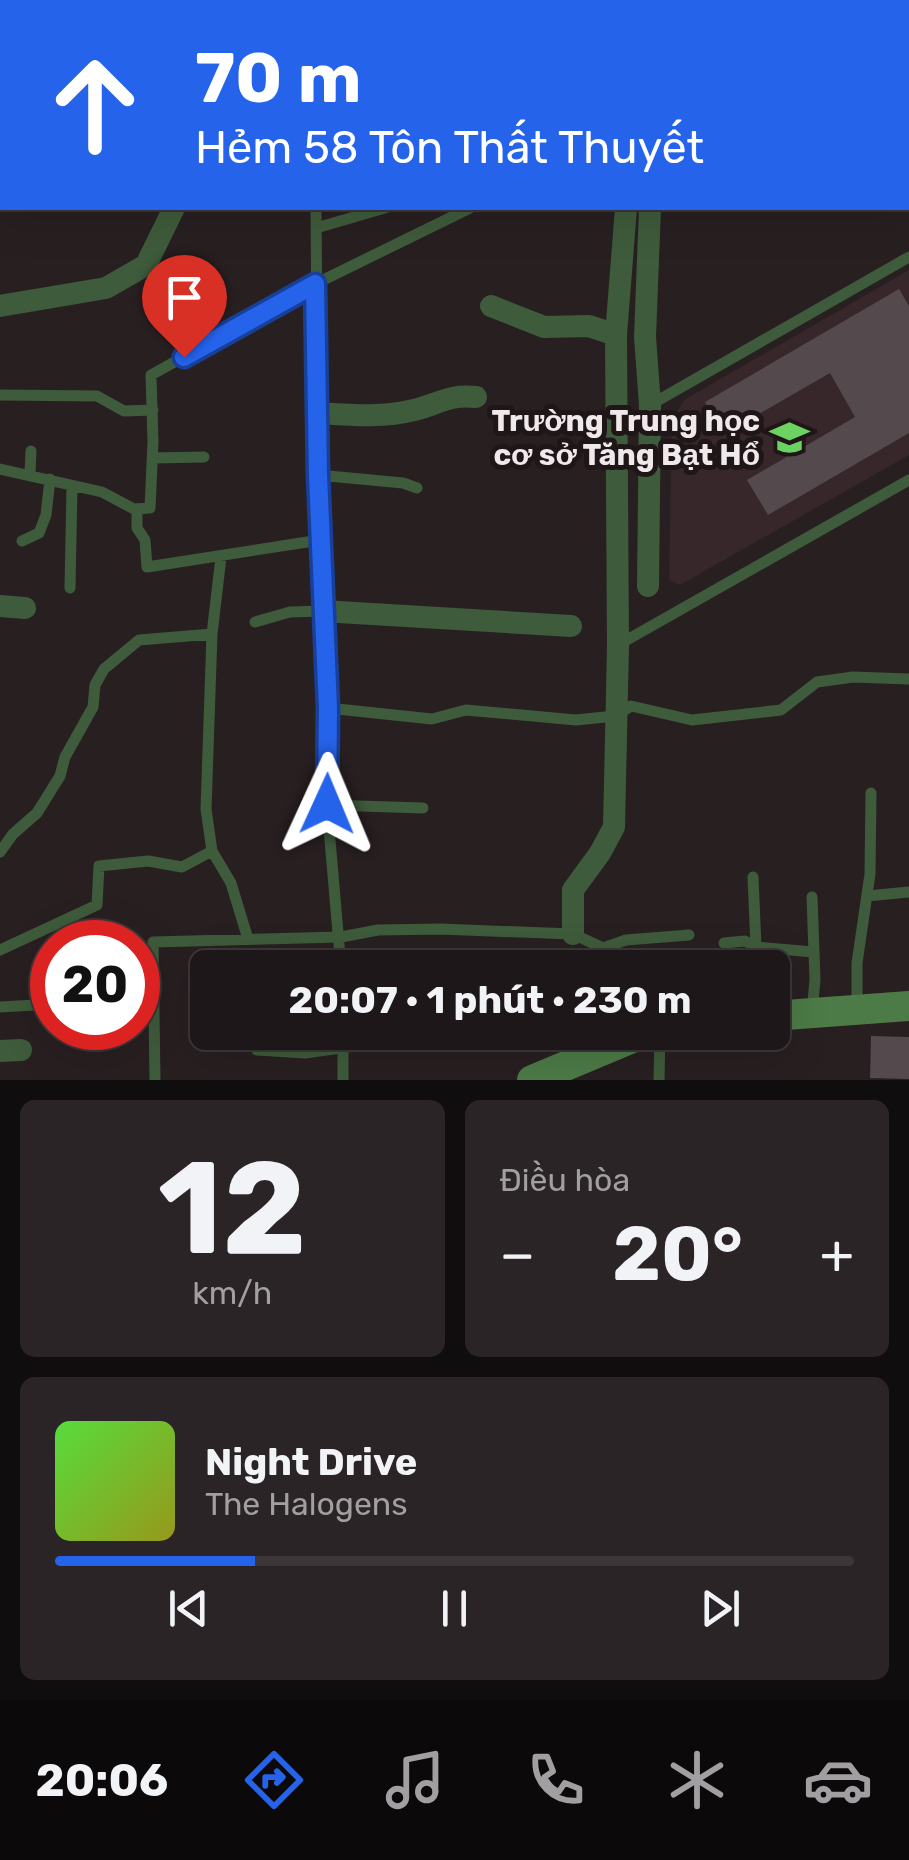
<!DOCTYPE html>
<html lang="vi">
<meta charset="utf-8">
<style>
:root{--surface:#1e1719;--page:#2b2426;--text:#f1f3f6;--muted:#a19fa2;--line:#3c3638;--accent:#2563eb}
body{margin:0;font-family:Rubik,sans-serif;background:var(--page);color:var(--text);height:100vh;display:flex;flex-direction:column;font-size:38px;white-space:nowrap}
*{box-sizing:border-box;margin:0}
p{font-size:32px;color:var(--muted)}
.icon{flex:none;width:55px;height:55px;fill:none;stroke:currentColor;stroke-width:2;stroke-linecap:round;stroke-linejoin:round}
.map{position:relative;height:1080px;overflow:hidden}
.panel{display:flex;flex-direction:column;gap:20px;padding:20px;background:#100d0e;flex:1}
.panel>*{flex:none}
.top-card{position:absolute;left:0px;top:0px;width:910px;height:210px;box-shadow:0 10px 40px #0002,0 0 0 2px var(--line);background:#2563eb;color:#fff;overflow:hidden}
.speed{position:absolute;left:30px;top:920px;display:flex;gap:20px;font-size:50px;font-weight:700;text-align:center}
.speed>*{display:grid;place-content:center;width:130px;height:130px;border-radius:50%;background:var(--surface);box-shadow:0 10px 40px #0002,0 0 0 2px var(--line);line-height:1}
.speed .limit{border:15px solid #d22;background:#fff;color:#111}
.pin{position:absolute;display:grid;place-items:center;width:85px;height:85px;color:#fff;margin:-102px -42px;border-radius:50% 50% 50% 0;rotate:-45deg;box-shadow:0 0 10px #0007}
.pin .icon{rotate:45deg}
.me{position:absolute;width:110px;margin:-55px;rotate:1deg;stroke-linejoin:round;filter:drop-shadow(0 0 8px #0008)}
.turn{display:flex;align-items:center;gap:35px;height:210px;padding:0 30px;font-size:45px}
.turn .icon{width:130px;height:130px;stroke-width:2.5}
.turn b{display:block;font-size:70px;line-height:85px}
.big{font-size:75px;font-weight:700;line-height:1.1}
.panel .widget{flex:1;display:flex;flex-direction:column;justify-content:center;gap:15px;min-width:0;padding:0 35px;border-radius:15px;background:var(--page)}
.panel .dial{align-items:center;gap:0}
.dial b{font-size:130px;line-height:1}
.song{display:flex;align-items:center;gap:30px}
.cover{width:120px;height:120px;border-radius:15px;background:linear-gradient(135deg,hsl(110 70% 55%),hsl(60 70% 35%))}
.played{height:10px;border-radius:5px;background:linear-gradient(90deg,var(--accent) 25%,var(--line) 25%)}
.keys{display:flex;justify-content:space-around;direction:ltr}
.heat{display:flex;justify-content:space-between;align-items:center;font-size:55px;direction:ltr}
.panel .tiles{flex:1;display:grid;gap:20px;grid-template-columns:1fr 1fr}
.widget:last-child{grid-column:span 2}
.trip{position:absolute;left:190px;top:950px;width:600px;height:100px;border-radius:15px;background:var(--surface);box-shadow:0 10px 40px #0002,0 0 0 2px var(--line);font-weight:700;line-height:100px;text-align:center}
.tab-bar{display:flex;height:160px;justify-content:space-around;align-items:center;background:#0c090a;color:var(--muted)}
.tab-bar .icon{width:70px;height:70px}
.tab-bar .selected{color:var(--accent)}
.tab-bar b{font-size:45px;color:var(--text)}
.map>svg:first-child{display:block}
.built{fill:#37272b}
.building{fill:#54494c}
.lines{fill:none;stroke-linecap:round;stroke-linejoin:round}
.lane{stroke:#3e5b3b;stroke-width:11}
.street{stroke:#3e5b3b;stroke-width:22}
.secondary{stroke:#4c7b47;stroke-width:30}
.route-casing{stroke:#184099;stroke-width:25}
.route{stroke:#2563eb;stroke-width:18}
.labels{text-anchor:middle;stroke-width:10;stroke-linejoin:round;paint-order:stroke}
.poi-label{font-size:30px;font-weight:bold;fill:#f0e9eb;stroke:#1f1618;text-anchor:end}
</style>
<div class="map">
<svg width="909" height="1080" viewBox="0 0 909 1080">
<rect width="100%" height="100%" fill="#281f21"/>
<!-- built -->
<path class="built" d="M909,270v185l-229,130 -11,-5 3,-159 12,-21z"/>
<!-- building -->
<path class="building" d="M899,289l10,17v127l-141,82 -21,-35 108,-63 -25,-44 -106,61 -19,-32z
M871,1036l38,1v42l-39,-1z"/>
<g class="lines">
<!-- lane -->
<path class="lane" d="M188,0l1,2
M235,0l2,2
M312,0l1,2
M316,208l2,267 10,233 -1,97 14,163
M316,228l69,-20
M0,395l97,1 27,15 29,-1
M650,405l259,-148
M153,458l51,-1
M0,469l102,23 32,17 16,-1 3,-66 -2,-67 164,-91 155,-76
M30,474l1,-23
M318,475l85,8 14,5
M137,509v19l8,12 2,27 173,-27
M22,541l17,-8 7,-18 4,-36
M221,557l-9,77 -6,175 6,42 19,32 17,56
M70,588l2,-102
M255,622l35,-10 32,-1
M618,645l291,-165
M328,708l104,11 34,-9 110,10 39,-4 16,-10 61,14 89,-10 36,-28 36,-5 56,2
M327,805l96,3
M0,852l13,-18 24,-21 23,-37 5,-19 28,-50 2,-22 9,-16 35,-29 73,-6
M753,877l3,70 57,5
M867,896l42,-4
M812,897l3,83 -3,32
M724,943l21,-2 11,6
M603,948l23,-8 63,-5
M603,948l1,20
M0,950l97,-45 2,-39 49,-5 34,6 30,-16
M0,1007l52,-3
M857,1009v-46l13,-89 1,-81
M343,1032v48
M257,1050l48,3 93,-13
M155,1080l-2,-138 188,-5 37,-7 62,-1 133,5 30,14
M659,1080l1,-48"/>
<!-- street -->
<path class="street" d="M410,0l1,2
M492,0v2
M644,2v-2
M661,2v-2
M0,306l106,-18 40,-23 28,-57
M491,306l53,21 45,-1 27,9
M318,413c32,2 65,5 96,-3 25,-6 35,-16 62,-13
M648,586l2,-181 -5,-68 5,-129
M0,606l25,2
M322,611l249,15
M573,934v-44l27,-37 14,-26 4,-182 -2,-310 10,-127
M0,1051l21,-1"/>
<!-- secondary -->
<path class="secondary" d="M289,2l4,-2
M0,177l2,-1
M772,1016l137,-10
M532,1080l115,-48"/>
</g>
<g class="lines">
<defs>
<path id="route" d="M184,357l131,-73 3,191 10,233 -1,96"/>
</defs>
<!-- route casing -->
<use href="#route" class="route-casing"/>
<!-- route -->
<use href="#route" class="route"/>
</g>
<!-- icons -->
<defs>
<symbol id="school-bare" viewBox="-9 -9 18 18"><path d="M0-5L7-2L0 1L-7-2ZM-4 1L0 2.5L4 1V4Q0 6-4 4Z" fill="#6cd362" stroke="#1f1618" stroke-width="2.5" paint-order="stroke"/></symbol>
</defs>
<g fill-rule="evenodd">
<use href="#school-bare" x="762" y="410" width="55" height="55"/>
</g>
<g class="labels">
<!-- poi labels -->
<g class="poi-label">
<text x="760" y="431">Trường Trung học<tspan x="760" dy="34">cơ sở Tăng Bạt Hổ</tspan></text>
</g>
</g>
</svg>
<div class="speed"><div class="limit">20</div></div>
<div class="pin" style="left:184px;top:357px;background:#d93025"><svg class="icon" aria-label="arrive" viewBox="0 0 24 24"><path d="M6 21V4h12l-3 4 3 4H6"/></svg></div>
<svg class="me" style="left:327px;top:804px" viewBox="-20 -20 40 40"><path d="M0-17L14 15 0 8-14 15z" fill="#2563eb" stroke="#fff" stroke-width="4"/></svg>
<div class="trip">20:07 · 1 phút · 230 m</div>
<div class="top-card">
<div class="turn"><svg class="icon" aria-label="ahead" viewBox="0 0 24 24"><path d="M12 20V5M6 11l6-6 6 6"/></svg><div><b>70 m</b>Hẻm 58 Tôn Thất Thuyết</div></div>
</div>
</div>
<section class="panel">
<div class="tiles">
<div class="widget dial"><b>12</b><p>km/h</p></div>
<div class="widget"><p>Điều hòa</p>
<div class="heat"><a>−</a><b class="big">20°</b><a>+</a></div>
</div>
<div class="widget">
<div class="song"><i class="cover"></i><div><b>Night Drive</b><p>The Halogens</p></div></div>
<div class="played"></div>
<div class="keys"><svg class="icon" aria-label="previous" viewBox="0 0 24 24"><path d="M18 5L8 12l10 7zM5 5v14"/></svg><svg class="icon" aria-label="pause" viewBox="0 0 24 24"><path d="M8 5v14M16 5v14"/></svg><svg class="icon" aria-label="next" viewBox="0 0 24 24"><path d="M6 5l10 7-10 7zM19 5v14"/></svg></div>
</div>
</div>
</section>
<nav class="tab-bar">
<b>20:06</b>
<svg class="icon selected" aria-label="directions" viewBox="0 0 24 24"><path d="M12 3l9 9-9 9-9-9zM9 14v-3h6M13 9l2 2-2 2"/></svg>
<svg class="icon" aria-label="music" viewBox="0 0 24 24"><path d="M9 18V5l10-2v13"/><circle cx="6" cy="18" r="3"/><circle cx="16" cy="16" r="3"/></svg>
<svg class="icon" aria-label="phone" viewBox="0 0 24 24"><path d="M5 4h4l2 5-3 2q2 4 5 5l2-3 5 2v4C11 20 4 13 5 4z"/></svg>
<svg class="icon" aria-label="climate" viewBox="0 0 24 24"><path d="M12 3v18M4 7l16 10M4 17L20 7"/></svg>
<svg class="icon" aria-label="car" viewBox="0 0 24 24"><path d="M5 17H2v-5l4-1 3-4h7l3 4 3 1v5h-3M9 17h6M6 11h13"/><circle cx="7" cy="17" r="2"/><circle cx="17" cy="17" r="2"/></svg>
</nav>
